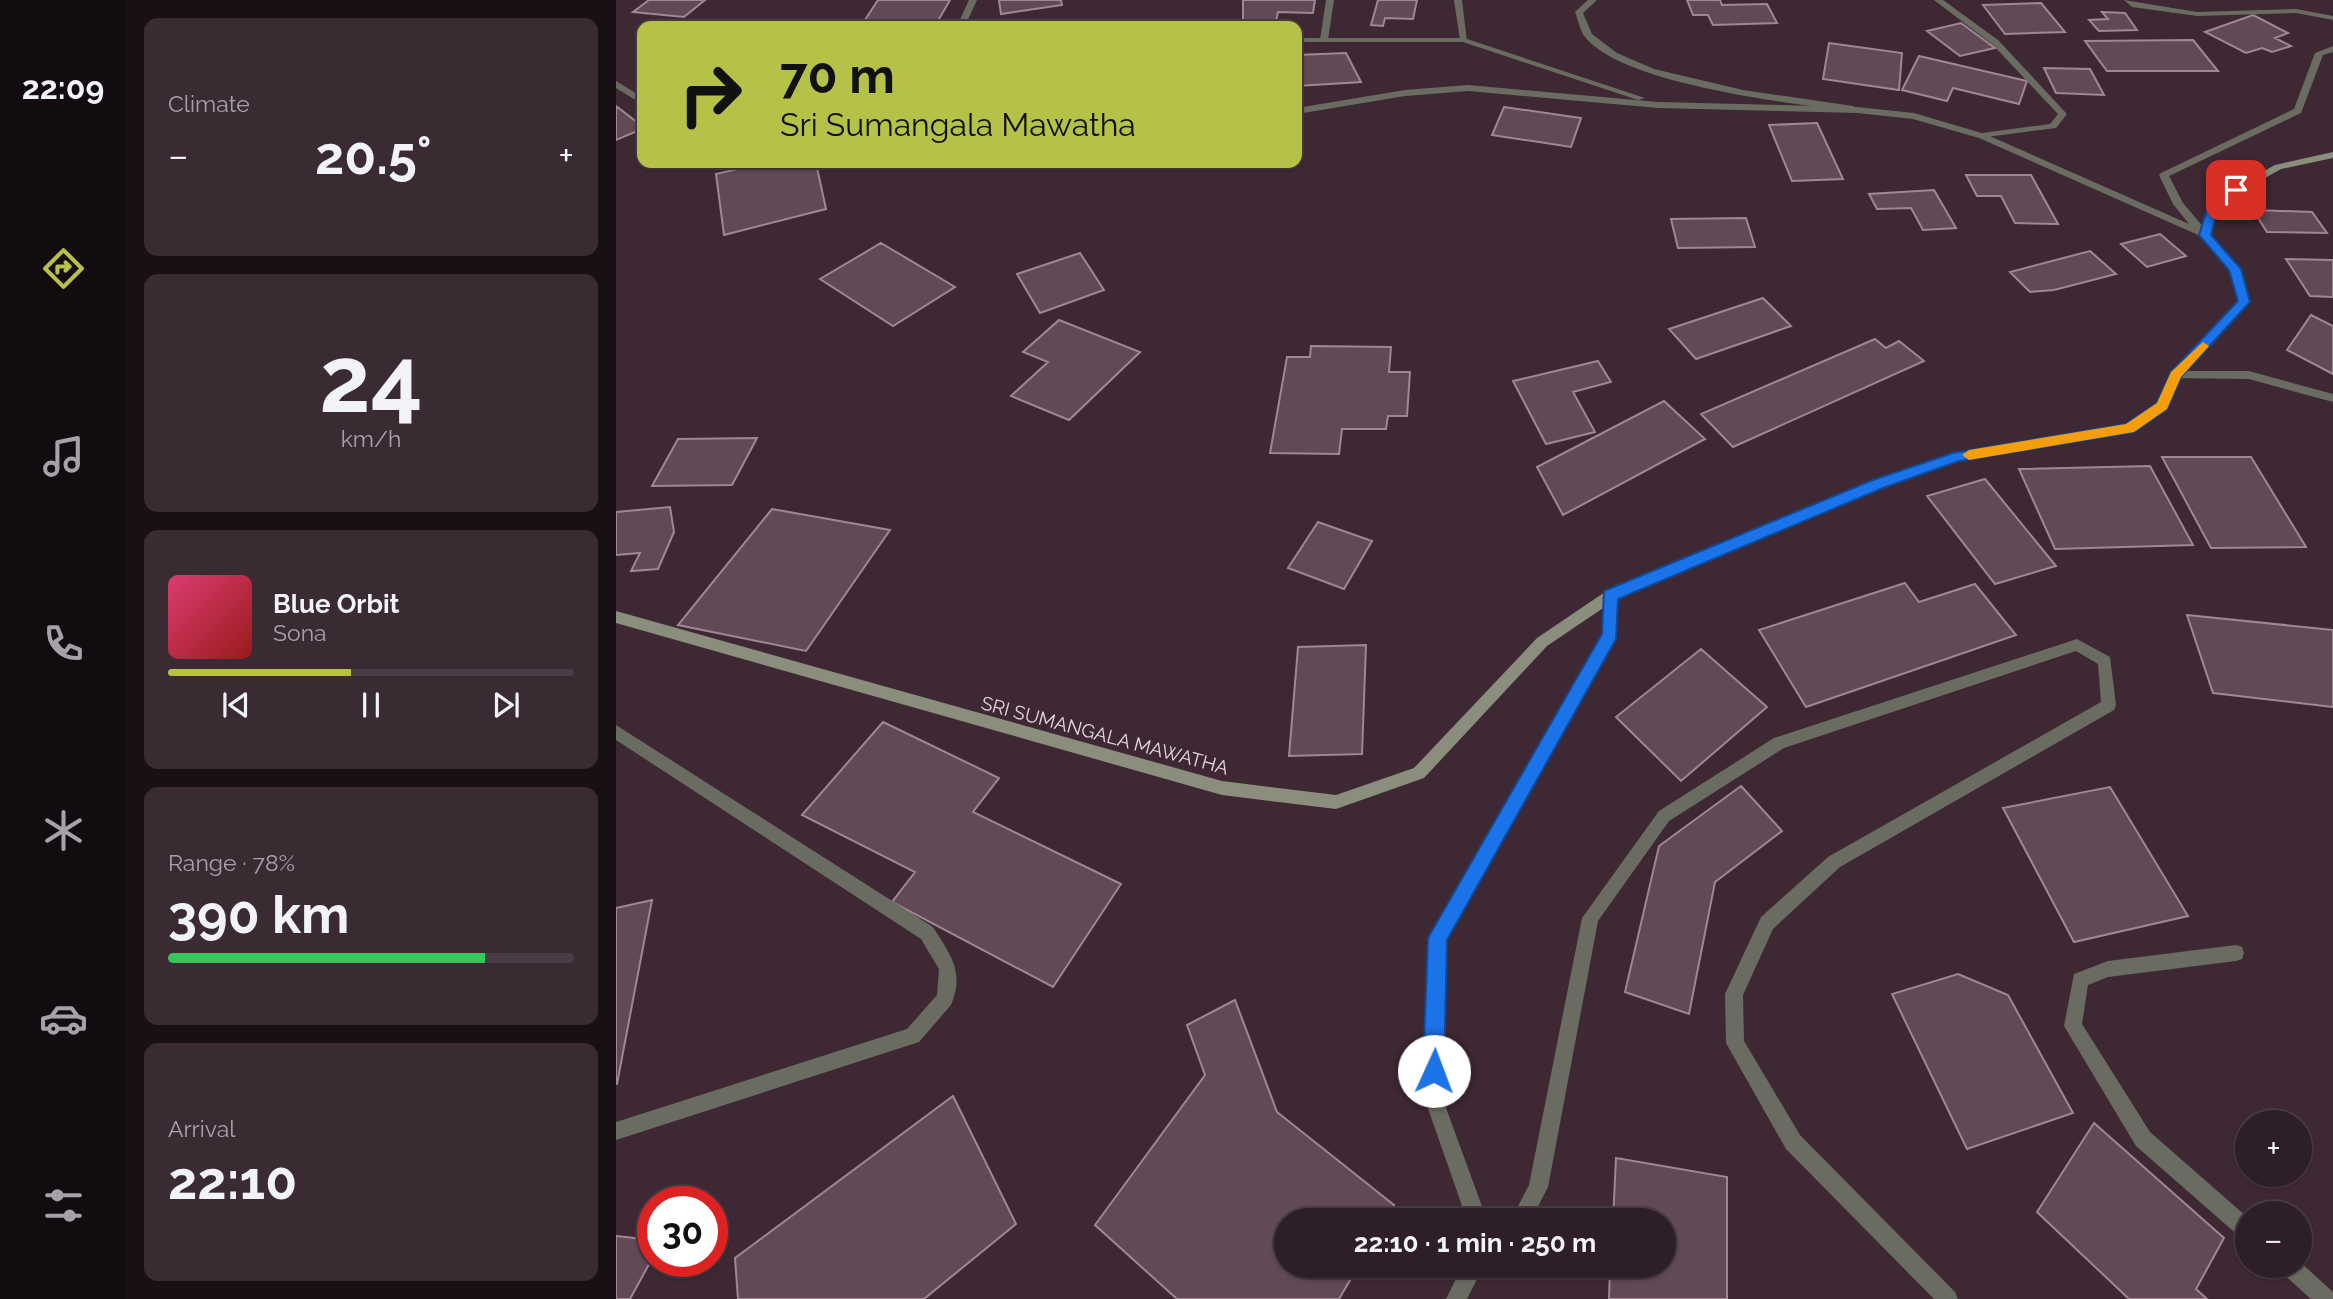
<!DOCTYPE html>
<meta charset="utf-8">
<style>
:root{--surface:#2e1e27;--page:#3a2b33;--text:#f1f3f6;--muted:#a7a2a7;--line:#493c44;--accent:#b6c148}
body{margin:0;font-family:Raleway,sans-serif;background:var(--page);color:var(--text);height:100vh;display:flex;flex-direction:column;font-size:26px;white-space:nowrap}
*{box-sizing:border-box;margin:0}
p{font-size:23px;color:var(--muted)}
.icon{flex:none;width:38px;height:38px;fill:none;stroke:currentColor;stroke-width:2;stroke-linecap:round;stroke-linejoin:round}
.map{position:relative;flex:1;overflow:hidden}
.drawer{display:flex;flex-direction:column;gap:18px;padding:18px;background:#191015;width:490px}
.drawer>*{flex:none}
.top-card{position:absolute;left:21px;top:21px;width:665px;height:147px;border-radius:14px;box-shadow:0 2px 5px #0004,0 0 0 2px var(--line);background:#b6c148;color:#111;overflow:hidden}
.buttons{position:absolute;left:1619px;top:1110px;display:grid;gap:14px}
.buttons a{display:grid;place-items:center;width:77px;height:77px;border-radius:50%;background:var(--surface);box-shadow:0 2px 5px #0004,0 0 0 2px var(--line);font-size:35px}
.speed{position:absolute;left:21px;top:1186px;display:flex;gap:14px;font-size:35px;font-weight:700;text-align:center}
.speed>*{display:grid;place-content:center;width:91px;height:91px;border-radius:50%;background:var(--surface);box-shadow:0 2px 5px #0004,0 0 0 2px var(--line);line-height:1}
.speed .limit{border:10px solid #d22;background:#fff;color:#111}
.pin{position:absolute;display:grid;place-items:center;width:60px;height:60px;color:#fff;margin:-30px;border-radius:14px;box-shadow:0 4px 10px #0006}
.me{position:absolute;width:77px;margin:-38px;rotate:2deg;stroke-linejoin:round;filter:drop-shadow(0 0 5px #0008)}
.turn{display:flex;align-items:center;gap:24px;height:147px;padding:0 28px;font-size:32px}
.turn .icon{width:91px;height:91px;stroke-width:2.5}
.turn b{display:block;font-size:49px;line-height:60px}
.big{font-size:52px;font-weight:700;line-height:1.1}
.drawer .card{flex:1;display:flex;flex-direction:column;justify-content:center;gap:10px;min-width:0;padding:0 24px;border-radius:14px;background:var(--page)}
.drawer .dial{align-items:center;gap:0}
.dial b{font-size:91px;line-height:1}
.song{display:flex;align-items:center;gap:21px}
.cover{width:84px;height:84px;border-radius:10px;background:linear-gradient(135deg,hsl(340 70% 55%),hsl(0 70% 35%))}
.played{height:7px;border-radius:4px;background:linear-gradient(90deg,var(--accent) 45%,var(--line) 45%)}
.keys{display:flex;justify-content:space-around;direction:ltr}
.heat{display:flex;justify-content:space-between;align-items:center;font-size:38px;direction:ltr}
.charge{height:10px;border-radius:5px;background:linear-gradient(90deg,#34c759 78%,var(--line) 0)}
.trip{position:absolute;left:658px;top:1208px;width:402px;height:70px;border-radius:35px;background:var(--surface);box-shadow:0 2px 5px #0004,0 0 0 2px var(--line);font-weight:700;line-height:70px;text-align:center}
main{display:flex;flex:1;min-height:0}
.tab-bar{display:flex;flex-direction:column;width:126px;justify-content:space-around;align-items:center;background:#120c10;color:var(--muted)}
.tab-bar .icon{width:49px;height:49px}
.tab-bar .selected{color:var(--accent)}
.tab-bar b{font-size:32px;color:var(--text)}
.map>svg:first-child{display:block}
.building{fill:#614956;stroke:#a18695;stroke-width:2}
.lines{fill:none;stroke-linecap:round;stroke-linejoin:round}
.lane{fill:#6b6c61;fill-rule:evenodd}
.street{fill:#6b6c61;fill-rule:evenodd}
.secondary{fill:#8c8e7d;fill-rule:evenodd}
.route{fill:#1a73e8;stroke:#114b97;stroke-width:2}
.slow{fill:#f59e0b}
.labels{text-anchor:middle;stroke-width:7;stroke-linejoin:round;paint-order:stroke}
.street-label{font-size:19px;fill:#e5d6de;stroke:#3e2834}
</style>
<main>
<nav class="tab-bar">
<b>22:09</b>
<svg class="icon selected" aria-label="directions" viewBox="0 0 24 24"><path d="M12 3l9 9-9 9-9-9zM9 14v-3h6M13 9l2 2-2 2"/></svg>
<svg class="icon" aria-label="music" viewBox="0 0 24 24"><path d="M9 18V5l10-2v13"/><circle cx="6" cy="18" r="3"/><circle cx="16" cy="16" r="3"/></svg>
<svg class="icon" aria-label="phone" viewBox="0 0 24 24"><path d="M5 4h4l2 5-3 2q2 4 5 5l2-3 5 2v4C11 20 4 13 5 4z"/></svg>
<svg class="icon" aria-label="climate" viewBox="0 0 24 24"><path d="M12 3v18M4 7l16 10M4 17L20 7"/></svg>
<svg class="icon" aria-label="car" viewBox="0 0 24 24"><path d="M5 17H2v-5l4-1 3-4h7l3 4 3 1v5h-3M9 17h6M6 11h13"/><circle cx="7" cy="17" r="2"/><circle cx="17" cy="17" r="2"/></svg>
<svg class="icon" aria-label="filters" viewBox="0 0 24 24"><path d="M4 7h16M4 17h16"/><circle cx="9" cy="7" r="2"/><circle cx="15" cy="17" r="2"/></svg>
</nav>
<section class="drawer">
<div class="card"><p>Climate</p>
<div class="heat"><a>−</a><b class="big">20.5°</b><a>+</a></div>
</div>
<div class="card dial"><b>24</b><p>km/h</p></div>
<div class="card">
<div class="song"><i class="cover"></i><div><b>Blue Orbit</b><p>Sona</p></div></div>
<div class="played"></div>
<div class="keys"><svg class="icon" aria-label="previous" viewBox="0 0 24 24"><path d="M18 5L8 12l10 7zM5 5v14"/></svg><svg class="icon" aria-label="pause" viewBox="0 0 24 24"><path d="M8 5v14M16 5v14"/></svg><svg class="icon" aria-label="next" viewBox="0 0 24 24"><path d="M6 5l10 7-10 7zM19 5v14"/></svg></div>
</div>
<div class="card"><p>Range · 78%</p><b class="big">390 km</b><div class="charge"></div></div>
<div class="card"><p>Arrival</p><b class="big">22:10</b></div>
</section>
<div class="map">
<svg width="1717" height="1299" viewBox="0 0 1717 1299">
<rect width="100%" height="100%" fill="#3e2834"/>
<!-- building -->
<path class="building" d="M33,0h56l-21,17 -51,-5z
M262,0h72l-15,26h-74z
M383,0h62l1,5 -61,9z
M627,0h72l-2,13 -35,-1 -2,9 -33,-1z
M762,0h39l-4,19 -28,-1 -2,8 -12,-1z
M1071,0h33l2,5 45,-1 10,19 -64,2 -5,-10h-15z
M1425,3l24,29 -60,2 -22,-29z
M1486,12l23,1 12,17 -38,1 -10,-11 19,-1z
M1637,15l35,18 -13,5 16,8 -19,6 -10,-4 -16,5 -41,-21z
M1345,23l34,25 -35,8 -33,-25z
M1577,40l25,31h-111l-22,-30z
M1213,43l73,10 -3,37 -76,-11z
M730,53l15,29 -64,4v-31z
M1303,56l108,25 -8,23 -66,-16 -6,13 -45,-11z
M1428,68l46,1 14,26 -48,-2z
M0,106l26,20v3l-26,11z
M888,107l77,11 -10,29 -79,-12z
M1201,123l26,56 -51,2 -23,-56z
M147,163h53l10,46 -102,26 -8,-61z
M1350,175h65l27,49 -43,-1 -14,-27h-24z
M1318,190l22,38 -33,2 -12,-22 -34,1 -8,-15z
M1637,210l59,2 15,21 -60,-1z
M1130,218l9,29 -77,1 -7,-29z
M1544,234l26,22 -39,11 -26,-23z
M265,243l74,44 -62,39 -73,-47z
M1474,251l26,23 -62,16 -24,2 -20,-20z
M464,253l24,37 -64,23 -23,-39z
M1670,259l47,1v37l-23,-1z
M1147,298l28,28 -95,33 -27,-30z
M1695,315l22,11v48l-46,-24z
M443,320l81,32 -71,68 -58,-24 37,-34 -25,-10z
M1259,339l11,9 13,-7 25,20 -191,86 -32,-33z
M695,346l80,1 -2,25h21l-3,44h-19l-2,13h-44l-3,25 -69,-1 17,-96h23z
M982,361l13,21 -38,10 22,40 -49,12 -33,-63z
M1048,401l41,38 -142,76 -26,-48z
M141,438l-25,47 -80,1 26,-47z
M1546,457h89l55,90 -95,1z
M1534,466l43,79 -138,4 -36,-80z
M1369,479l71,87 -61,18 -68,-88z
M54,507l4,25 -16,37 -27,2 9,-18 -24,2v-43z
M156,509l118,21 -84,121 -128,-26z
M702,522l54,19 -28,48 -56,-21z
M1289,583l14,19 56,-18 41,51 -210,72 -47,-77z
M1571,615l146,15v77l-120,-14z
M750,645l-4,109 -73,2 9,-109z
M1085,649l66,58 -86,74 -65,-64z
M267,722l116,56 -26,34 148,72 -68,103 -161,-85 23,-30 -113,-57z
M1125,786l41,45 -67,51 -26,132 -64,-22 34,-146z
M1494,787l78,129 -114,26 -71,-134z
M36,900l-35,184h-1v-176z
M1342,974l50,21 65,118 -106,36 -75,-155z
M619,1000l42,112 117,93 -9,15h-99v45h73l-20,34h-162l-82,-74 110,-150 -18,-50z
M337,1096l63,128 -92,75h-186l-3,-41z
M1478,1123l130,115 -28,51 11,10h-78l-92,-87z
M1000,1158l111,19v122h-118l1,-34h54v-45h-51z
M0,1236l37,4v17l-23,42h-14z"/>
<g class="lines">
<!-- lane -->
<path class="lane" d="M353,0h8l-12,26h-8z
M710,0h8l-6,40 -4,2 -4,-2z
M838,0h8l5,42 -7,-2z
M972,0h9l-14,13 9,21 25,19 37,16 89,21 110,16 4,3 -4,3c-62,-9 -229,-27 -268,-75 -5,-6 -7,-18 -10,-25z
M1318,0h9l55,40 69,74 -11,14 -77,10 -2,-2 5,-3 68,-9 8,-10 -66,-70z
M1508,0l73,12 99,-3 37,7v4l-37,-7 -99,3 -65,-9z
M847,1265h21l-17,34h-21z"/>
<!-- street -->
<path class="street" d="M681,38h167l181,60 -7,2 -175,-58h-166z
M1717,46v6l-10,3 -22,58 -132,63 14,27 27,32 -5,3 -226,-100 -66,-19 -56,-6 -199,-5 -190,-17 -63,5 -108,18v-6l108,-18 63,-5 190,17 199,5 57,6 71,21 204,90 -16,-20 -14,-29 2,-2 133,-64 21,-56z
M0,81l26,16v7l-26,-16z
M1559,371h74l84,23v8l-84,-23 -78,-1 -2,-3z
M994,590l5,2 2,4v38l-172,306 -3,157 45,123h-20l-43,-123 5,-159 174,-305v-37l2,-4z
M1461,639l33,18 6,48 -2,5 -274,157 -67,62 -30,66 1,46 56,94 155,157 3,7h-24l-148,-150 -60,-106 -1,-49 36,-77 67,-60 273,-155 -3,-38 -22,-13 -292,97 -115,73 -71,100 -50,266 -17,33h-20l18,-35 53,-267 77,-107 115,-73z
M0,725l317,202c17,27 32,45 18,78l-32,37 -303,98v-18l291,-93 30,-34 2,-26 -18,-30 -305,-199z
M1620,945l6,2 2,6 -2,6 -6,2 -128,16 -20,8 -6,39 68,108 97,85v23l-7,-3 -104,-91 -72,-120 10,-52 34,-13z
M1684,1262l33,30v7h-22l-30,-27 -3,-7h22z"/>
<!-- secondary -->
<path class="secondary" d="M1717,152v6l-52,11 -62,35 -9,31 30,34 9,33 -69,75 -13,32 -34,23 -174,28 -77,27 -267,113 -68,46 -123,132 -88,31 -114,-14 -606,-172v-12l606,170 114,14 78,-27 123,-130 68,-46 269,-111 80,-28 172,-28 32,-21 13,-32 67,-71 -8,-31 -30,-35 11,-35 64,-35z"/>
</g>
<!-- route -->
<path class="route" d="M1616,188l9,2 -22,14 -8,31 30,34 9,33 -69,75 -14,32 -33,23 -175,29 -76,27 -265,111 -2,40 -169,301 -3,131 -3,7 -7,3 -8,-3 -3,-7 5,-133 174,-304 2,-43 269,-111 80,-27 173,-29 31,-21 14,-31 67,-71 -9,-31 -30,-35 11,-35z"/>
<!-- slow -->
<path class="slow" d="M1587,342l6,4 -28,31 -14,32 -33,23 -165,28 -7,-5 7,-5 157,-26 31,-21 14,-31z"/>
<g class="labels">
<!-- street labels -->
<g class="street-label">
<text transform="translate(489 735) rotate(15)" y="7">SRI SUMANGALA MAWATHA</text>
</g>
</g>
</svg>
<div class="buttons">
<a>+</a>
<a>−</a>
</div>
<div class="speed"><div class="limit">30</div></div>
<div class="pin" style="left:1620px;top:190px;background:#d93025"><svg class="icon" aria-label="arrive" viewBox="0 0 24 24"><path d="M6 21V4h12l-3 4 3 4H6"/></svg></div>
<svg class="me" style="left:818px;top:1071px" viewBox="-20 -20 40 40"><circle r="19" fill="#fff"/><path d="M0-13L10 11 0 6-10 11z" fill="#1a73e8"/></svg>
<div class="trip">22:10 · 1 min · 250 m</div>
<div class="top-card">
<div class="turn"><svg class="icon" aria-label="right" viewBox="0 0 24 24"><path d="M7 20v-9h11M14 6l5 5-5 5"/></svg><div><b>70 m</b>Sri Sumangala Mawatha</div></div>
</div>
</div>
</main>
